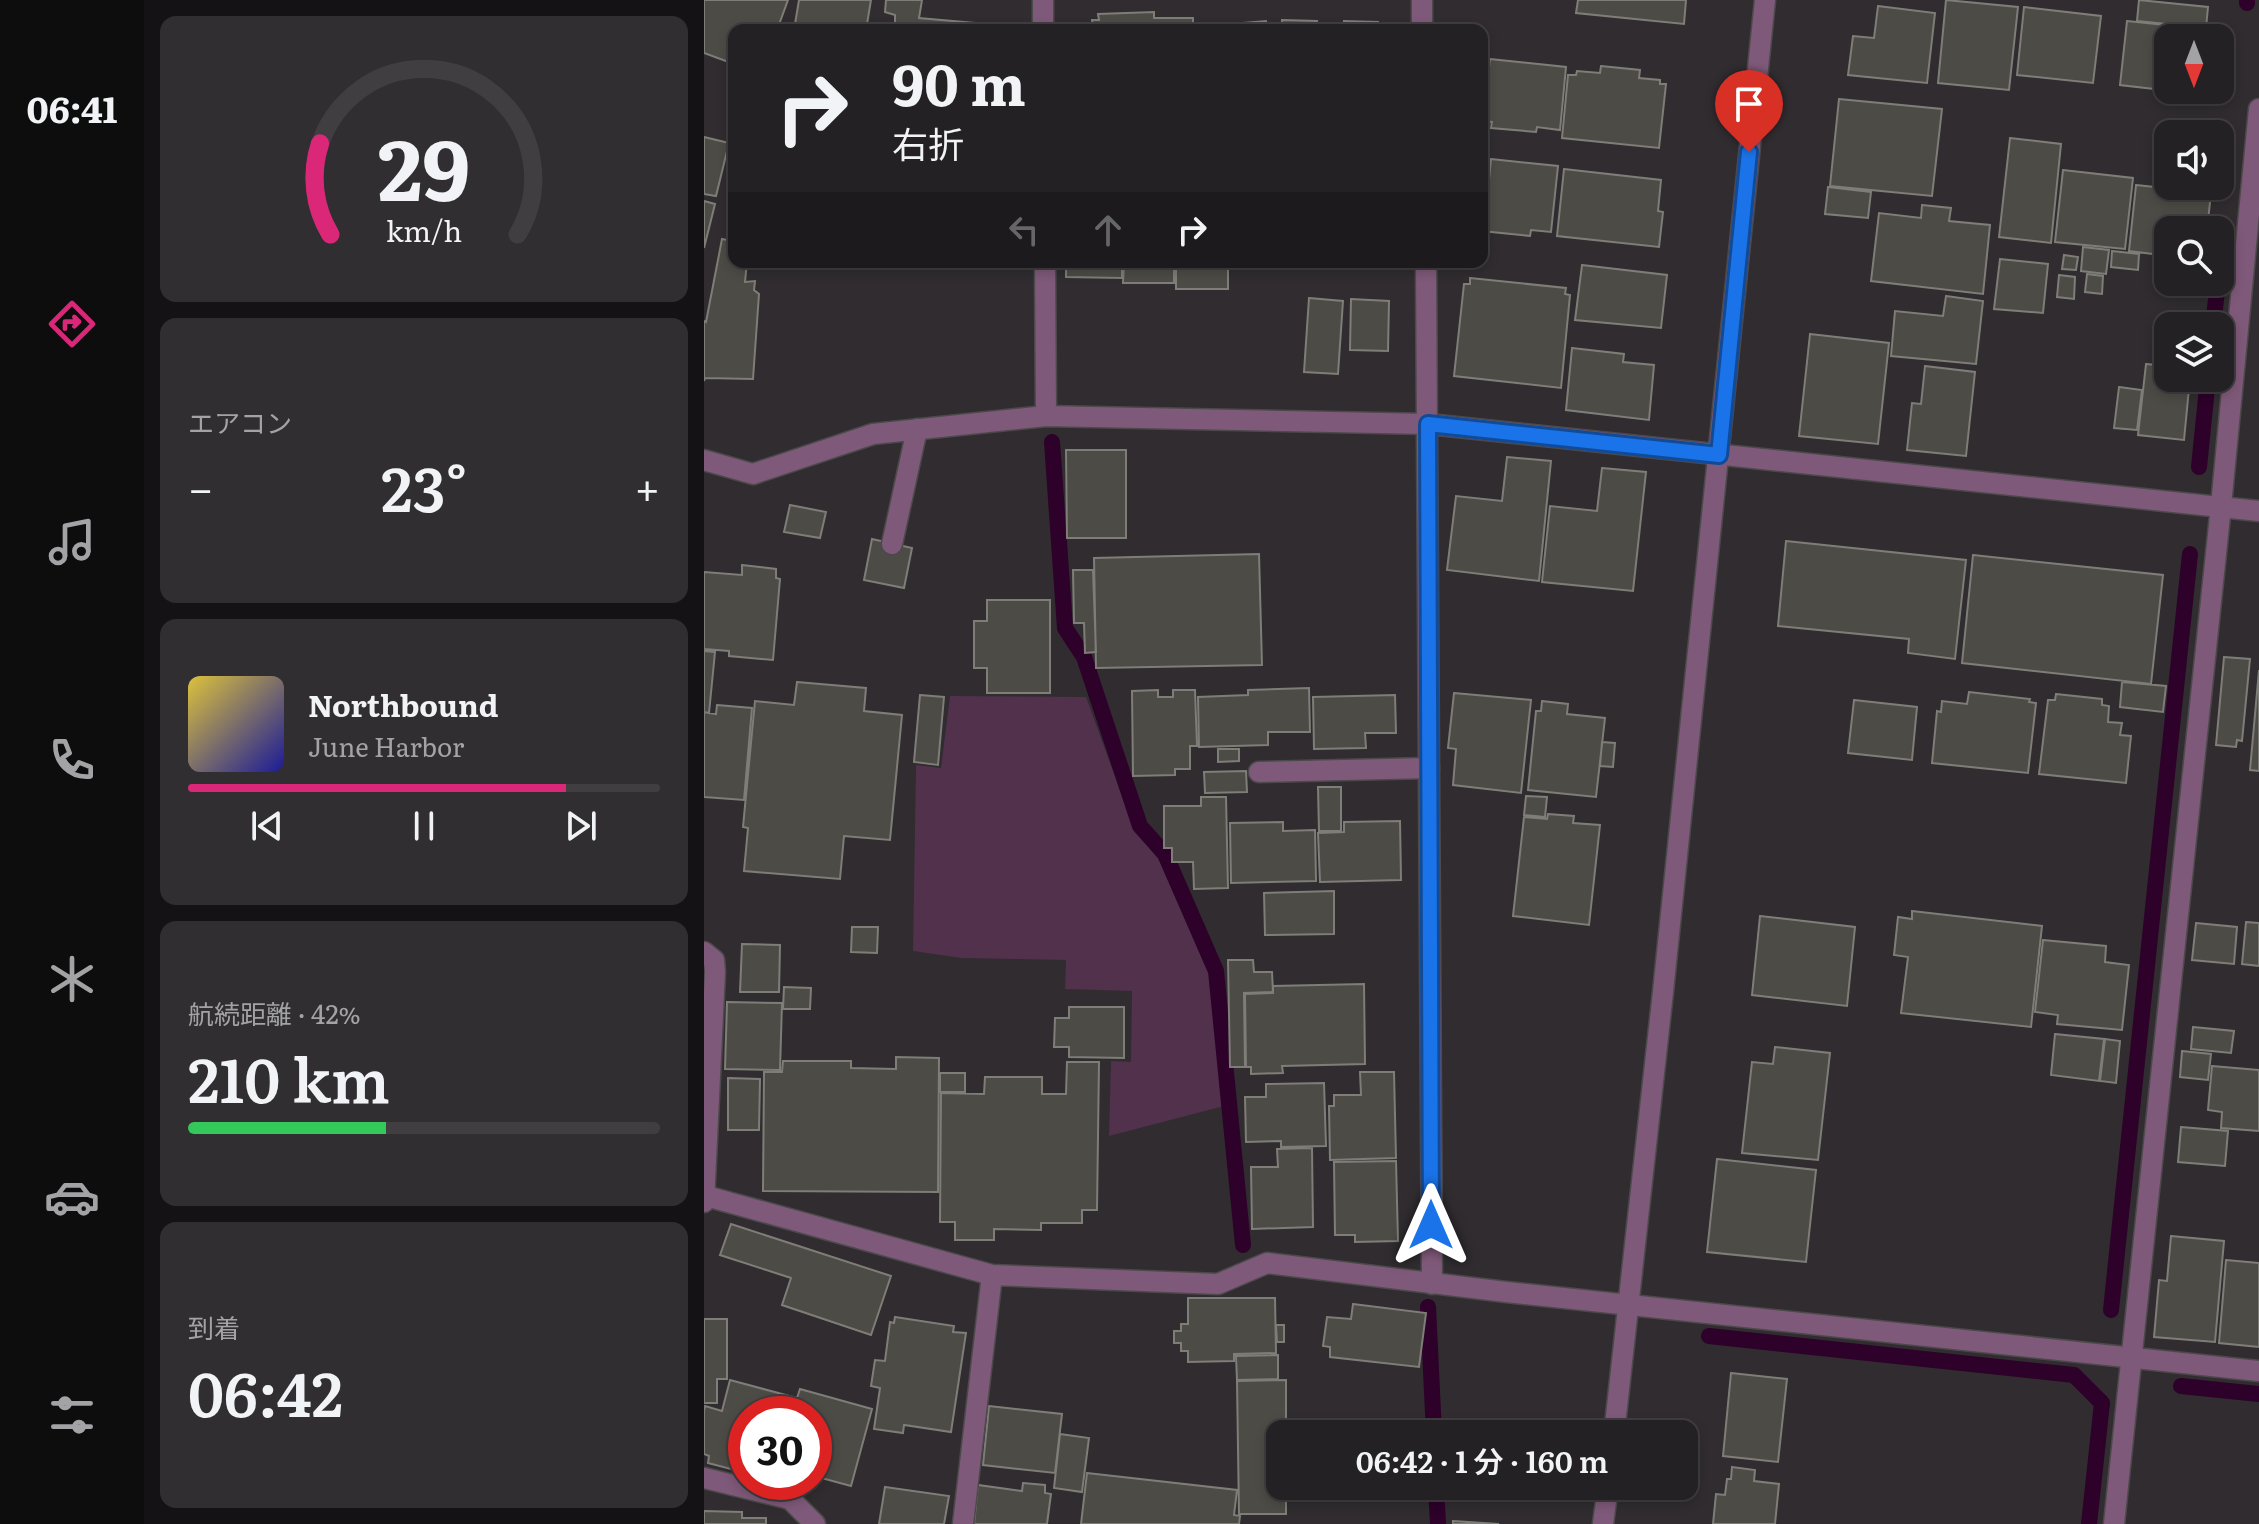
<!DOCTYPE html>
<html lang="ja">
<meta charset="utf-8">
<style>
:root{--surface:#242124;--page:#302e31;--text:#f1f3f6;--muted:#a3a3a6;--line:#413e41;--accent:#db2777}
body{margin:0;font-family:Literata,"Noto Sans JP",serif;background:var(--page);color:var(--text);height:100vh;display:flex;flex-direction:column;font-size:30px;white-space:nowrap}
*{box-sizing:border-box;margin:0}
p{font-size:26px;color:var(--muted)}
.icon{flex:none;width:44px;height:44px;fill:none;stroke:currentColor;stroke-width:2;stroke-linecap:round;stroke-linejoin:round}
.map{position:relative;flex:1;overflow:hidden}
.sheet{display:flex;flex-direction:column;gap:16px;padding:16px;background:#141214;width:560px}
.sheet>*{flex:none}
.top-card{position:absolute;left:24px;top:24px;width:760px;height:244px;border-radius:16px;box-shadow:0 4px 12px #0003,0 0 0 2px var(--line);background:#242124;color:var(--text);overflow:hidden}
.needle{width:52px;rotate:180deg}
.controls{position:absolute;left:1450px;top:24px;display:grid;gap:16px}
.controls a{display:grid;place-items:center;width:80px;height:80px;border-radius:16px;background:var(--surface);box-shadow:0 4px 12px #0003,0 0 0 2px var(--line);font-size:40px}
.speed{position:absolute;left:24px;top:1396px;display:flex;gap:16px;font-size:40px;font-weight:700;text-align:center}
.speed>*{display:grid;place-content:center;width:104px;height:104px;border-radius:50%;background:var(--surface);box-shadow:0 4px 12px #0003,0 0 0 2px var(--line);line-height:1}
.speed .limit{border:12px solid #d22;background:#fff;color:#111}
.pin{position:absolute;display:grid;place-items:center;width:68px;height:68px;color:#fff;margin:-82px -34px;border-radius:50% 50% 50% 0;rotate:-45deg;box-shadow:0 0 8px #0007}
.pin .icon{rotate:45deg}
.me{position:absolute;width:88px;margin:-44px;rotate:0deg;stroke-linejoin:round;filter:drop-shadow(0 0 6px #0008)}
.turn{display:flex;align-items:center;gap:28px;height:168px;padding:0 32px;font-size:36px}
.turn .icon{width:104px;height:104px;stroke-width:2.5}
.turn b{display:block;font-size:56px;line-height:68px}
.lanes{display:flex;align-items:center;height:76px;padding:0 32px;background:#0003;justify-content:center;gap:40px;direction:ltr}
.lanes .off{opacity:.35}
.big{font-size:60px;font-weight:600;line-height:1.1}
.sheet .tile{flex:1;display:flex;flex-direction:column;justify-content:center;gap:12px;min-width:0;padding:0 28px;border-radius:16px;background:var(--page)}
.sheet .dial{align-items:center;gap:0}
.dial svg{height:208px;overflow:visible;fill:none;stroke:var(--line);stroke-width:7;stroke-linecap:round;text-anchor:middle}
.dial text{fill:var(--text);stroke:none}
.song{display:flex;align-items:center;gap:24px}
.cover{width:96px;height:96px;border-radius:12px;background:linear-gradient(135deg,hsl(50 70% 55%),hsl(240 70% 35%))}
.played{height:8px;border-radius:4px;background:linear-gradient(90deg,var(--accent) 80%,var(--line) 80%)}
.keys{display:flex;justify-content:space-around;direction:ltr}
.heat{display:flex;justify-content:space-between;align-items:center;font-size:44px;direction:ltr}
.charge{height:12px;border-radius:6px;background:linear-gradient(90deg,#34c759 42%,var(--line) 0)}
.trip{position:absolute;left:562px;top:1420px;width:432px;height:80px;border-radius:16px;background:var(--surface);box-shadow:0 4px 12px #0003,0 0 0 2px var(--line);font-weight:600;line-height:80px;text-align:center}
main{display:flex;flex:1;min-height:0}
.tabs{display:flex;flex-direction:column;width:144px;justify-content:space-around;align-items:center;background:#0e0d0e;color:var(--muted)}
.tabs .icon{width:56px;height:56px}
.tabs .selected{color:var(--accent)}
.tabs b{font-size:36px;color:var(--text)}
.map>svg:first-child{display:block}
.green{fill:#51314c}
.lines{fill:none;stroke-linecap:round;stroke-linejoin:round}
.stream{stroke:#2d0129;stroke-width:16}
.building{fill:#4c4b45;stroke:#7f7d78;stroke-width:2}
.service-casing{stroke:#4c494c;stroke-width:23}
.minor-casing{stroke:#4c494c;stroke-width:23}
.tertiary-casing{stroke:#4c494c;stroke-width:23}
.service{stroke:#7f5979;stroke-width:20}
.minor{stroke:#7f5979;stroke-width:20}
.tertiary{stroke:#7f5979;stroke-width:20}
.route-casing{stroke:#114b97;stroke-width:20}
.route{stroke:#1a73e8;stroke-width:14}
</style>
<main>
<nav class="tabs">
<b>06:41</b>
<svg class="icon selected" aria-label="directions" viewBox="0 0 24 24"><path d="M12 3l9 9-9 9-9-9zM9 14v-3h6M13 9l2 2-2 2"/></svg>
<svg class="icon" aria-label="music" viewBox="0 0 24 24"><path d="M9 18V5l10-2v13"/><circle cx="6" cy="18" r="3"/><circle cx="16" cy="16" r="3"/></svg>
<svg class="icon" aria-label="phone" viewBox="0 0 24 24"><path d="M5 4h4l2 5-3 2q2 4 5 5l2-3 5 2v4C11 20 4 13 5 4z"/></svg>
<svg class="icon" aria-label="climate" viewBox="0 0 24 24"><path d="M12 3v18M4 7l16 10M4 17L20 7"/></svg>
<svg class="icon" aria-label="car" viewBox="0 0 24 24"><path d="M5 17H2v-5l4-1 3-4h7l3 4 3 1v5h-3M9 17h6M6 11h13"/><circle cx="7" cy="17" r="2"/><circle cx="17" cy="17" r="2"/></svg>
<svg class="icon" aria-label="filters" viewBox="0 0 24 24"><path d="M4 7h16M4 17h16"/><circle cx="9" cy="7" r="2"/><circle cx="15" cy="17" r="2"/></svg>
</nav>
<section class="sheet">
<div class="tile dial"><svg viewBox="0 0 100 80">
<path d="M14 69A42 42 0 1 1 86 69"/>
<path d="M14 69A42 42 0 0 1 10 34" stroke="#db2777"/>
<text x="50" y="56" font-size="32" font-weight="700">29</text>
<text x="50" y="72" font-size="11">km/h</text>
</svg></div>
<div class="tile"><p>エアコン</p>
<div class="heat"><a>−</a><b class="big">23°</b><a>+</a></div>
</div>
<div class="tile">
<div class="song"><i class="cover"></i><div><b>Northbound</b><p>June Harbor</p></div></div>
<div class="played"></div>
<div class="keys"><svg class="icon" aria-label="previous" viewBox="0 0 24 24"><path d="M18 5L8 12l10 7zM5 5v14"/></svg><svg class="icon" aria-label="pause" viewBox="0 0 24 24"><path d="M8 5v14M16 5v14"/></svg><svg class="icon" aria-label="next" viewBox="0 0 24 24"><path d="M6 5l10 7-10 7zM19 5v14"/></svg></div>
</div>
<div class="tile"><p>航続距離 · 42%</p><b class="big">210 km</b><div class="charge"></div></div>
<div class="tile"><p>到着</p><b class="big">06:42</b></div>
</section>
<div class="map">
<svg width="1555" height="1524" viewBox="0 0 1555 1524">
<rect width="100%" height="100%" fill="#302c30"/>
<!-- green -->
<path class="green" d="M246,696l136,1 48,132 25,31 50,114 15,132 -115,30 2,-75 20,1 1,-71 -67,-2 1,-29 -104,-2 -49,-7 3,-186 25,3z"/>
<g class="lines">
<!-- stream -->
<path class="stream" d="M1543,3v-3
M1509,326l5,-44
M348,442l13,186 19,29 56,169 25,28 51,117 27,274
M1495,467l9,-89
M724,1307l6,127
M1407,1310l79,-756
M1005,1336l365,39 28,28 -13,121
M1477,1386l78,8
M732,1486l2,38"/>
</g>
<!-- building -->
<path class="building" d="M0,0h84l-11,30h-43v34l-30,-11z
M95,0h72l-5,30h-72z
M182,0h36l-3,18 101,9v3h-125v-15l-10,-3z
M874,0h108l-2,24 -108,-11z
M1242,0l72,7 -9,83 -71,-7z
M1435,0l69,7 -2,21 -69,-7z
M1174,6l57,7 -8,70 -79,-8 5,-39 21,2z
M1320,7l77,9 -8,67 -76,-8z
M450,12v6h39v12h-100l-1,-10h7l-1,-6z
M578,20l35,1 -1,4 28,1v-5l34,1v8h-96z
M562,21l1,9h-61v-4z
M1423,21l86,9 -1,8h-44v52h38v5l-86,-10z
M786,59l76,8 -6,63 -23,-3 -1,5 -45,-4 1,-6 -10,-1v-36h5z
M897,66l39,4 -1,8 21,2v4h6l-7,64 -97,-10 6,-63h8l1,-4 23,2z
M1135,99l103,10 -10,87 -102,-10z
M0,137l25,6 -13,53 -12,-2z
M1306,138l51,6 -10,99 -52,-6z
M787,159l67,7 -7,66 -20,-2 -1,6 -48,-5v-52l7,1z
M860,169l97,11 -3,31 5,1 -4,35 -102,-11z
M1359,170l70,8 -8,71 -70,-7z
M1432,185l75,8 -4,37h-39v26l-39,-5z
M1124,187l43,5 -3,26 -43,-4z
M0,201l11,3 -11,44z
M1218,205l29,3 -2,13 41,4 -7,69 -112,-13 8,-68 42,5z
M18,239l12,2v21h13l-2,20 10,-1 -1,9 5,4 -6,85 -48,-1 -1,3v-60l2,1z
M1379,247l26,3 -3,24 -25,-3z
M1408,251l27,3 -1,16 -27,-3z
M1360,255l14,2 -2,13 -14,-1z
M1296,259l48,5 -5,49 -49,-4z
M362,262h56v16l-56,-1z
M420,262h50v21h-51z
M472,262h52v27h-52z
M594,262h56v3z
M878,265l85,10 -6,53 -86,-8z
M1383,274l16,2 -1,18 -17,-2z
M1355,275l16,2 -1,22 -17,-2z
M766,278l96,10 -1,6 5,1 -9,93 -107,-12 10,-92h6z
M1242,296l37,5 -7,63 -85,-8 4,-45 48,5z
M605,298l34,3 -5,73 -34,-2z
M647,299l38,2 -1,50 -38,-1z
M1106,334l79,9 -11,101 -79,-8z
M868,348l52,6 -1,8 31,3 -5,55 -83,-10z
M1442,364l22,2v12h22l-6,62 -46,-5z
M1221,366l50,6 -9,84 -59,-6 5,-47 9,1z
M1415,387l23,3 -5,40 -23,-2z
M362,450h60v88h-59z
M803,457l44,4 -12,120 -92,-11 9,-74 46,5z
M898,468l44,4 -13,119 -91,-9 8,-76 47,5z
M86,505l36,7 -6,26 -36,-6z
M168,539l40,9 -8,40 -40,-8z
M1082,541l180,19 -11,99 -47,-6 1,-14 -131,-13z
M555,554l3,111 -166,3 -2,-110z
M1269,555l190,20 -12,109 -189,-21z
M38,565l34,4v9l4,1 -7,81 -44,-4v-5l-25,-2v-77l38,3z
M369,570h20l3,82 -11,1 -1,-30h-10z
M283,600h63v93h-63v-25h-13v-47h13z
M0,651l11,1 -6,61 -5,-1z
M1520,657l26,2 -8,82 -5,-1 -1,7 -20,-2z
M1555,670v101l-9,-1z
M93,682l69,6 -2,23 38,4 -12,125 -46,-4 -4,43 -96,-8 4,-43 -5,-1 12,-126 39,4z
M1418,682l44,4 -3,26 -43,-5z
M605,688l1,44h-42v13l-69,2 -1,-50 50,-2v-5z
M454,690v7h15v-7h22l2,56h-7v23h-15v6l-42,1 -1,-85z
M1265,692l61,7 -1,3 7,1 -8,70 -96,-10 5,-52 4,1 1,-11 25,3z
M750,693l77,7 -10,93 -68,-8 3,-36 -8,-1z
M1352,694l46,5v6l7,1 -1,16 14,1 -2,12 11,1 -5,47 -87,-9 9,-74h7z
M216,695l24,2 -6,68 -24,-3z
M691,695l1,38h-31l1,15 -52,1 -1,-52z
M1150,700l63,7 -5,53 -64,-7z
M838,701l26,3 -1,10 38,4 -9,79 -68,-7 8,-79h5z
M13,705l35,3 -8,92 -40,-3v-85l12,2z
M898,742l13,1 -2,24 -13,-1z
M514,749h21v12l-21,1z
M542,771l1,21 -42,1 -1,-21z
M614,787h23v44h-22z
M822,796l21,1 -2,20 -21,-2z
M497,797h25l2,91 -34,1 -1,-27h-21v-14h-8v-42h37z
M844,814l26,2 -1,7 27,2 -11,100 -76,-9 11,-99 23,2z
M696,821l1,59 -81,2 -2,-49 26,-1v-10z
M579,822v9l32,-1 1,51 -85,2 -1,-60z
M630,891v43l-69,1 -1,-42z
M1208,911l130,15 -11,101 -130,-14 7,-56 -14,-2 4,-38 14,2z
M1056,916l95,11 -8,79 -95,-11z
M1542,922l13,1v43l-17,-2z
M1492,923l41,4 -3,37 -42,-4z
M148,927h26l-1,26 -26,-1z
M1339,940l63,6 -1,16 24,3 -7,65 -65,-6 1,-9 -23,-3z
M38,944l38,1 -1,47h-39z
M524,960h25l1,12h18l1,20 -29,1 1,74h-15z
M660,984l1,80 -83,2 1,7 -32,1v-7h-5l-1,-73 28,-1v-7z
M80,987l27,1 -1,21h-27z
M23,1002l55,1 -2,67 -55,-1z
M365,1007h55v51l-55,-1v-10h-15l1,-29h14z
M1489,1027l41,4 -3,22 -40,-4z
M1351,1034l49,5 -5,42 -48,-6z
M1401,1039l15,2 -4,42 -16,-2z
M1071,1047l55,6 -12,107 -76,-7 10,-91 21,2z
M1478,1051l29,3 -3,26 -28,-3z
M192,1057l43,1 -1,134 -175,-1 1,-119h18l1,-11h68v7l45,1z
M363,1062h32l-2,148h-15v13h-41v7l-47,-1v11h-39v-18h-15l1,-129 43,1 1,-17h57v17h24z
M1508,1066l47,4v61l-38,-3 1,-16 -14,-2z
M656,1072h34l2,86 -66,2 -1,-54h5v-11h27z
M236,1073h25v19h-25z
M24,1078l32,1 -1,51h-31z
M620,1083l2,63 -45,1v-6l-35,1 -1,-45h21v-13z
M1477,1127l47,4 -3,35 -47,-4z
M608,1148l1,79 -61,2 -1,-62h27l-1,-18z
M1013,1159l99,11 -10,92 -99,-10z
M692,1161l2,80 -43,1v-7h-20l-1,-73z
M27,1224l160,52 -20,59 -89,-30 9,-27 -71,-23z
M1467,1236l53,5 -9,101 -61,-5 5,-57 8,1z
M1522,1260l33,3v84l-40,-4z
M484,1298h87l1,55 -42,1v7l-46,1v-11h-7v-8h-7v-12h7v-7h7z
M649,1304l73,9 -7,54 -89,-10v-10l-7,-1 4,-29 24,2z
M191,1317l59,9 -1,6 13,1 -15,99 -47,-7 -1,8 -29,-4 6,-41 -9,-2 4,-26 10,1 5,-39 4,1z
M0,1319h23v60h-10v24h-13z
M572,1325h8v17h-7z
M574,1355v24l-41,1 -1,-24z
M1027,1373l56,6 -9,83 -55,-6z
M26,1380l67,18 3,-9 72,20 -21,77 -37,-10v-62h-68v59l-38,-10 1,-7 -5,-2v-43l1,-5 17,5z
M582,1380v54h-6v52h6v28h-47l-2,-133z
M285,1406l73,8 -7,59 -72,-8z
M356,1434l29,4 -7,54 -28,-4z
M1028,1467l23,3 -1,11 25,3 -4,40h-62l3,-30 9,1 2,-16h4z
M383,1473l150,17 -3,25 6,1 -1,8h-158z
M319,1483l22,2v8l6,1 -4,30h-73l4,-39 44,6z
M181,1487l64,9 -5,28h-65z
M0,1511l38,1v6h24v6h-62z
M749,1521l46,3h-46z"/>
<g class="lines">
<defs>
<path id="service" d="M188,544l25,-115
M555,772l170,-4"/>
<path id="minor" d="M339,0v30
M718,0v30
M341,262l1,154
M722,262l6,1022
M0,460l49,14 120,-40 173,-18 382,8 831,87
M0,952l10,8 1,12 -11,230
M2,1196l286,79 226,9 49,-21 239,29 753,79
M0,1478l86,21 25,25
M259,1524l29,-249
M1410,1524l107,-1018 38,-397"/>
<path id="tertiary" d="M910,1434l49,-442 102,-992
M899,1524l5,-38"/>
</defs>
<!-- service casing -->
<use href="#service" class="service-casing"/>
<!-- minor casing -->
<use href="#minor" class="minor-casing"/>
<!-- tertiary casing -->
<use href="#tertiary" class="tertiary-casing"/>
<!-- service -->
<use href="#service" class="service"/>
<!-- minor -->
<use href="#minor" class="minor"/>
<!-- tertiary -->
<use href="#tertiary" class="tertiary"/>
</g>
<g class="lines">
<defs>
<path id="route" d="M727,1225l-3,-801 291,31 30,-303"/>
</defs>
<!-- route casing -->
<use href="#route" class="route-casing"/>
<!-- route -->
<use href="#route" class="route"/>
</g>
</svg>
<div class="controls">
<a><svg class="needle" viewBox="-14 -14 28 28"><path d="M0-13l5 13h-10z" fill="#e53935"/><path d="M0 13l5-13h-10z" fill="#a3a3a6"/></svg></a>
<a><svg class="icon" aria-label="sound" viewBox="0 0 24 24"><path d="M4 9h4l5-4v14l-5-4H4zM17 9q2 3 0 6"/></svg></a>
<a><svg class="icon" aria-label="search" viewBox="0 0 24 24"><circle cx="10" cy="10" r="6"/><path d="M15 15l6 6"/></svg></a>
<a><svg class="icon" aria-label="layers" viewBox="0 0 24 24"><path d="M12 4l9 5-9 5-9-5zM3 14l9 5 9-5"/></svg></a>
</div>
<div class="speed"><div class="limit">30</div></div>
<div class="pin" style="left:1045px;top:152px;background:#d93025"><svg class="icon" aria-label="arrive" viewBox="0 0 24 24"><path d="M6 21V4h12l-3 4 3 4H6"/></svg></div>
<svg class="me" style="left:727px;top:1225px" viewBox="-20 -20 40 40"><path d="M0-17L14 15 0 8-14 15z" fill="#1a73e8" stroke="#fff" stroke-width="4"/></svg>
<div class="trip">06:42 · 1 分 · 160 m</div>
<div class="top-card">
<div class="turn"><svg class="icon" aria-label="right" viewBox="0 0 24 24"><path d="M7 20v-9h11M14 6l5 5-5 5"/></svg><div><b>90 m</b>右折</div></div>
<div class="lanes"><svg class="icon off" aria-label="left" viewBox="0 0 24 24"><path d="M17 20v-9H6M10 6l-5 5 5 5"/></svg><svg class="icon off" aria-label="ahead" viewBox="0 0 24 24"><path d="M12 20V5M6 11l6-6 6 6"/></svg><svg class="icon" aria-label="right" viewBox="0 0 24 24"><path d="M7 20v-9h11M14 6l5 5-5 5"/></svg></div>
</div>
</div>
</main>
